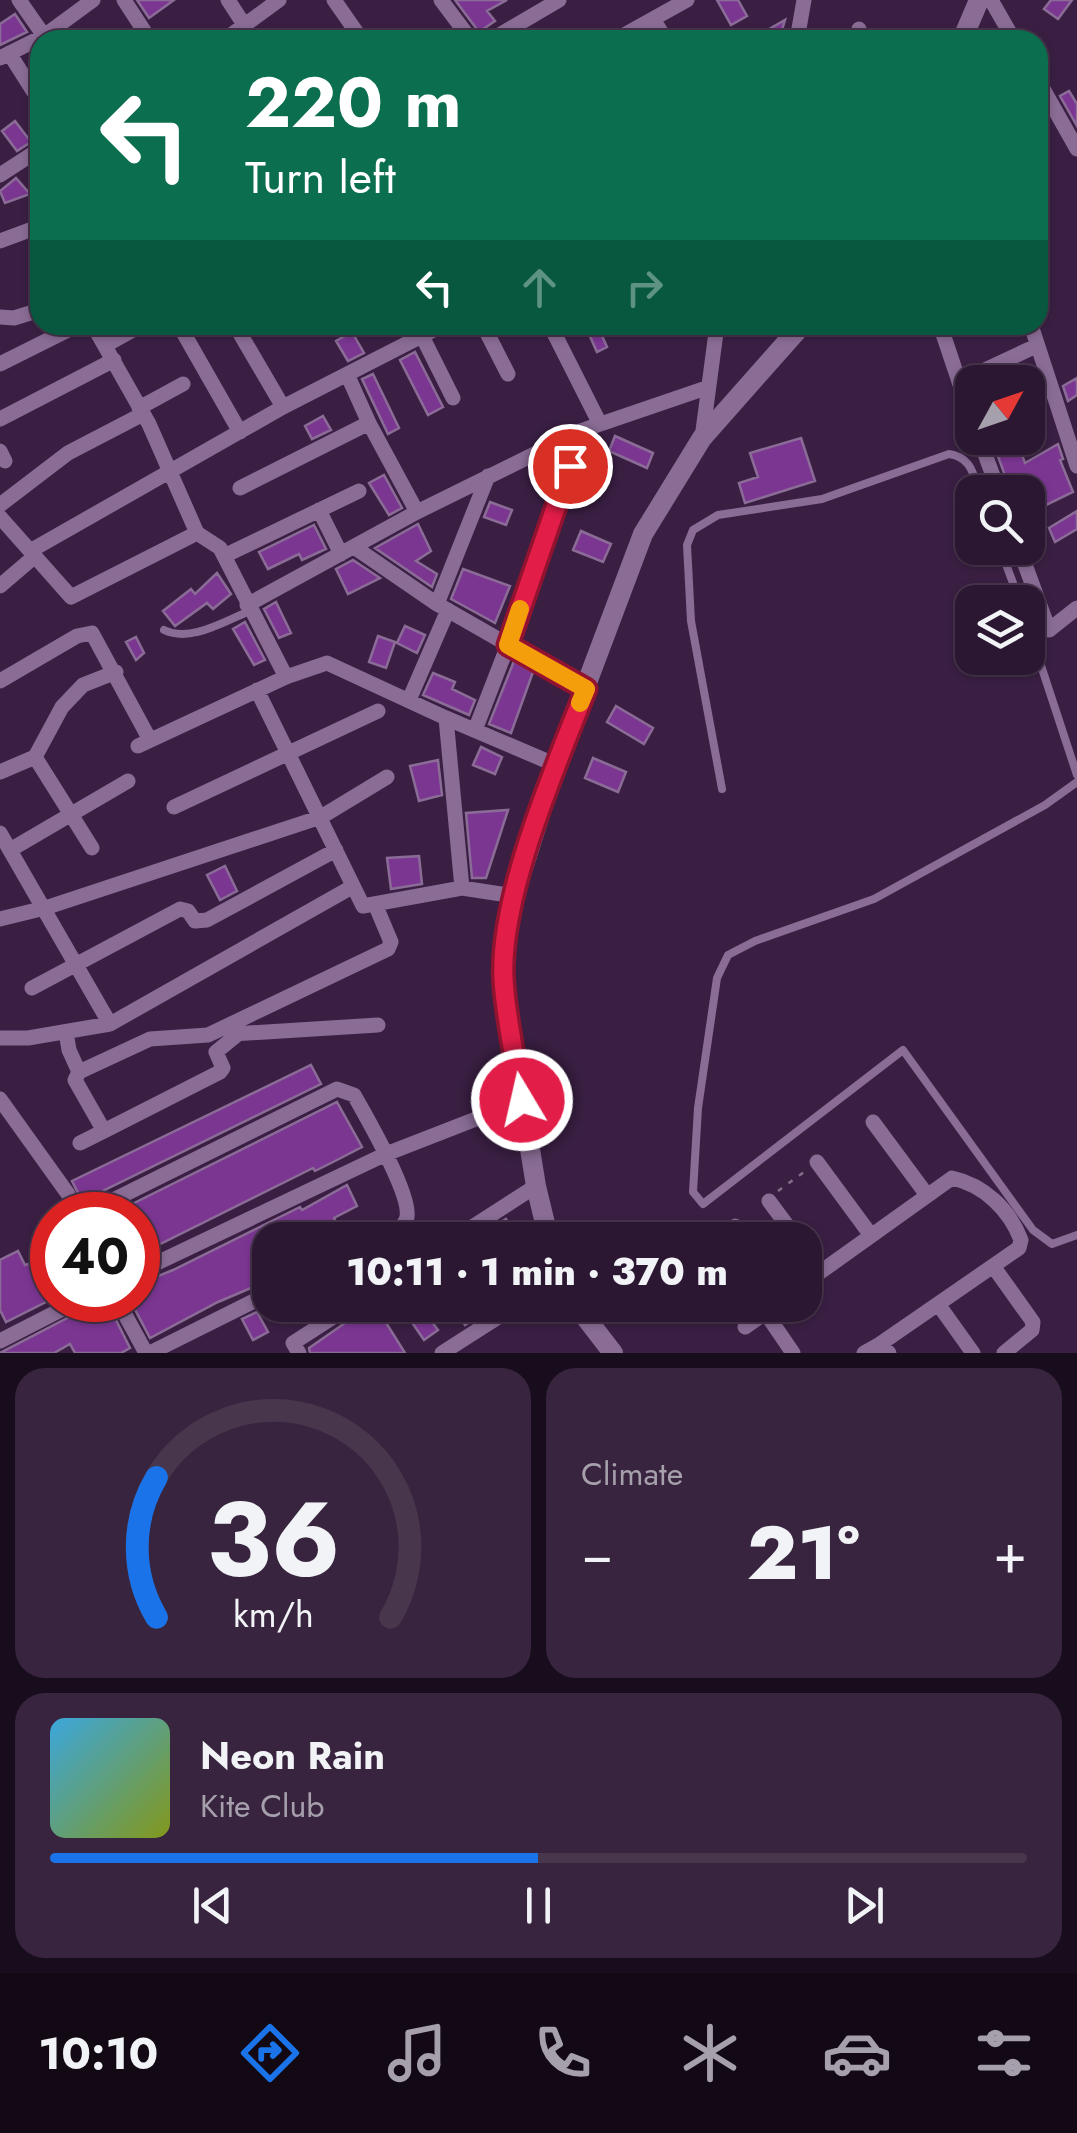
<!DOCTYPE html>
<meta charset="utf-8">
<style>
:root{--surface:#2c1732;--page:#38243e;--text:#f1f3f6;--muted:#a69fac;--line:#48364d;--accent:#1a73e8}
body{margin:0;font-family:Jost,sans-serif;background:var(--page);color:var(--text);height:100vh;display:flex;flex-direction:column;font-size:38px;white-space:nowrap}
*{box-sizing:border-box;margin:0}
p{font-size:32px;color:var(--muted)}
.icon{flex:none;width:55px;height:55px;fill:none;stroke:currentColor;stroke-width:2;stroke-linecap:round;stroke-linejoin:round}
.map{position:relative;height:1353px;overflow:hidden}
.details{display:flex;flex-direction:column;gap:15px;padding:15px;background:#180d1c;flex:1}
.details>*{flex:none}
.banner{position:absolute;left:30px;top:30px;width:1018px;height:305px;border-radius:30px;box-shadow:0 2px 8px #0004,0 0 0 2px var(--line);background:#0b6e4f;color:#fff;overflow:hidden}
.needle{width:65px;rotate:50deg}
.fabs{position:absolute;left:955px;top:365px;display:grid;gap:20px}
.fabs a{display:grid;place-items:center;width:90px;height:90px;border-radius:20px;background:var(--surface);box-shadow:0 2px 8px #0004,0 0 0 2px var(--line);font-size:50px}
.speed{position:absolute;left:30px;top:1192px;display:flex;gap:20px;font-size:50px;font-weight:700;text-align:center}
.speed>*{display:grid;place-content:center;width:130px;height:130px;border-radius:50%;background:var(--surface);box-shadow:0 2px 8px #0004,0 0 0 2px var(--line);line-height:1}
.speed .limit{border:15px solid #d22;background:#fff;color:#111}
.pin{position:absolute;display:grid;place-items:center;width:85px;height:85px;color:#fff;margin:-42px;border:5px solid #fff;border-radius:50%;box-shadow:0 2px 10px #0007}
.me{position:absolute;width:110px;margin:-55px;rotate:351deg;stroke-linejoin:round;filter:drop-shadow(0 0 8px #0008)}
.turn{display:flex;align-items:center;gap:35px;height:210px;padding:0 50px;font-size:45px}
.turn .icon{width:130px;height:130px;stroke-width:2.5}
.turn b{display:block;font-size:70px;line-height:85px}
.lanes{display:flex;align-items:center;height:95px;padding:0 50px;background:#0003;justify-content:center;gap:50px;direction:ltr}
.lanes .off{opacity:.35}
.big{font-size:75px;font-weight:800;line-height:1.1}
.details .widget{flex:1;display:flex;flex-direction:column;justify-content:center;gap:15px;min-width:0;padding:0 35px;border-radius:30px;background:var(--page)}
.details .dial{align-items:center;gap:0}
.dial svg{height:260px;overflow:visible;fill:none;stroke:var(--line);stroke-width:7;stroke-linecap:round;text-anchor:middle}
.dial text{fill:var(--text);stroke:none}
.song{display:flex;align-items:center;gap:30px}
.cover{width:120px;height:120px;border-radius:15px;background:linear-gradient(135deg,hsl(200 70% 55%),hsl(70 70% 35%))}
.played{height:10px;border-radius:5px;background:linear-gradient(90deg,var(--accent) 50%,var(--line) 50%)}
.keys{display:flex;justify-content:space-around;direction:ltr}
.heat{display:flex;justify-content:space-between;align-items:center;font-size:55px;direction:ltr}
.details .tiles{flex:1;display:grid;gap:15px;grid-template-columns:1fr 1fr}
.widget:last-child{grid-column:span 2}
.trip{position:absolute;left:252px;top:1222px;width:570px;height:100px;border-radius:30px;background:var(--surface);box-shadow:0 2px 8px #0004,0 0 0 2px var(--line);font-weight:800;line-height:100px;text-align:center}
.menu{display:flex;height:160px;justify-content:space-around;align-items:center;background:#120914;color:var(--muted)}
.menu .icon{width:70px;height:70px}
.menu .selected{color:var(--accent)}
.menu b{font-size:45px;color:var(--text)}
.map>svg:first-child{display:block}
.building{fill:#7b3692;stroke:#8a6c96;stroke-width:2.5}
.lines{fill:none;stroke-linecap:round;stroke-linejoin:round}
.path{stroke:#836d8b;stroke-width:2.5;stroke-dasharray:5 8;stroke-linecap:butt}
.service{stroke:#8a6c95;stroke-width:8}
.minor{stroke:#8a6c95;stroke-width:15}
.tertiary{stroke:#8a6c95;stroke-width:20}
.route-casing{stroke:#92132f;stroke-width:25}
.route{stroke:#e11d48;stroke-width:18}
.slow{stroke:#f59e0b;stroke-width:18}
</style>
<div class="map">
<svg width="1077" height="1353" viewBox="0 0 1077 1353">
<rect width="100%" height="100%" fill="#3a1f43"/>
<!-- building -->
<path class="building" d="M137,0h37l-25,18z
M455,0h52l-20,11 8,10 -16,11z
M717,0h21l9,16 -16,9z
M1051,0h21l-14,19 -14,-10z
M15,14l12,18 -27,13v-21z
M785,20l-6,20h-29z
M1069,91l8,13v22l-17,-30z
M15,121l16,21 -14,9 -15,-20z
M16,178l14,16 -25,9 -5,-12z
M598,327l9,20 -10,5 -9,-20z
M352,332l12,21 -16,8 -12,-20z
M415,352l28,55 -15,8 -28,-55z
M373,374l26,54 -11,6 -26,-55z
M1077,378v17l-9,6 -5,-15z
M323,416l8,14 -19,9 -7,-13z
M615,436l38,17 -6,15 -38,-17z
M801,438l14,43 -70,22 -6,-20 19,-6 -8,-24z
M1017,442l8,21 33,-19 5,15 -3,1 13,32 -31,15 -13,-30 -19,12 -14,-38z
M384,475l18,33 -13,7 -20,-32z
M490,502l22,8 -6,15 -22,-8z
M1077,511v18l-22,13 -6,-14z
M418,524l13,27 -15,10 21,13 -5,13 -57,-39z
M314,525l12,24 -24,11 -3,-6 -31,15 -9,-17z
M581,531l30,13 -8,18 -30,-12z
M353,560l27,18 -32,16 -12,-25z
M463,569l47,17 -15,37 -44,-24z
M217,573l14,21 -18,15 -6,-6 -32,23 -12,-15 28,-22 4,5z
M276,602l15,31 -12,5 -15,-29z
M245,622l20,38 -11,5 -21,-36z
M405,626l20,9 -8,18 -20,-10z
M378,636l17,6 -9,26 -17,-6z
M136,637l8,16 -8,7 -10,-18z
M514,661l19,11 -22,61 -22,-9z
M433,673l22,9 -3,7 23,11 -6,15 -46,-20z
M616,706l37,22 -9,16 -37,-22z
M481,747l21,10 -7,17 -22,-9z
M593,758l33,14 -8,20 -33,-14z
M438,760l4,35 -23,6 -9,-35z
M508,810l-22,68h-14l-6,-65z
M419,856l3,28 -31,5 -4,-31z
M225,866l12,25 -17,9 -13,-25z
M311,1065l10,19 -239,117 -10,-20z
M337,1102l25,45 -25,13 -22,11 -2,-3 -171,85 -4,-8v-30h-28z
M347,1185l10,21 -23,12 11,22h-75v40l-52,22 -68,36 -20,-38h8v-16l35,-14 127,-63 2,3z
M506,1219l12,21h-45z
M18,1251l7,14 6,-2 19,37 -44,22 -6,-12v-50z
M102,1300h4l24,48 -9,5h-46l-5,-9 -16,9h-54z
M363,1305h12l30,48h-95l-1,-5 49,-34z
M400,1305h19l19,25 -14,10z
M453,1305h43l-31,20z
M257,1312l11,20 -15,8 -11,-21z"/>
<g class="lines">
<!-- path -->
<path class="path" d="M778,1191l26,-19"/>
<!-- service -->
<path class="service" d="M1000,548l20,54
M1028,626l49,149
M164,630c27,13 60,-9 86,-19
M1077,782l-32,23 -171,94 -119,42 -27,14 -11,23 -19,130 -5,84 10,12 200,-154 130,180 19,14 25,-9
M722,789l-31,-168 -4,-76 6,-15 25,-15 104,-16 127,-45c22,3 24,20 31,38"/>
<!-- minor -->
<path class="minor" d="M19,0l28,40
M124,0l26,40
M228,0l26,40
M334,0l28,40
M441,0l30,40
M991,0l23,40
M653,19l13,21
M859,29l4,11
M224,40l55,-40
M491,40l68,-40
M615,40l72,-40
M797,40l7,-40
M9,53l28,44
M0,58l44,-22 49,-36
M1038,80l39,69
M0,175l40,-26
M0,241l35,-13 5,1
M0,317l14,1 26,-8
M93,325l56,99 48,109 23,15 66,129
M179,325l61,107
M235,325l48,82
M483,325l25,49
M550,325l50,99
M940,325l32,95
M1031,325l46,141
M422,336l31,62
M106,345l36,-20
M0,364l78,-39
M347,374l22,49 48,89
M959,382l77,-36
M139,408l44,-24
M0,419l114,-59
M702,438l15,-113
M979,438l20,54
M0,451l5,10
M240,488l129,-65
M0,505l68,-52 75,-39
M319,510l22,44
M0,517l71,80 126,-64
M354,547l83,57 148,85
M1019,548l30,82 28,-22
M30,551l253,-144 160,-82
M224,556l135,-65
M0,586l35,-30
M437,604l51,-128
M247,605l170,-93 166,-82 123,-42
M0,681l77,-45 15,-3 58,107
M257,690l106,216 99,-18 -16,-170 110,47
M409,700l39,-90
M475,730l33,-85 75,-215
M138,746l148,-69 41,-14 119,55
M35,757l57,91
M0,772l35,-15 27,-50 21,-22 33,-13
M174,807l204,-96
M0,833l110,191
M10,850l118,-69
M462,888l52,8
M0,919l45,-11 276,-91 66,-40
M32,988l148,-79 8,2 7,10 12,-1 129,-70
M66,1032l3,18 10,22
M232,1034l146,-9
M238,1034l-22,18 7,16 -3,4 -116,59 -29,-51 4,-8 71,-33 58,-4 180,-86 3,-7 -16,-38
M0,1038h28l82,-14 242,-137
M0,1099l68,95
M873,1122l54,73
M80,1143l24,-12
M817,1162l53,72
M769,1201l29,39
M83,1215l254,-126 17,6c13,23 57,99 53,122 -3,13 -19,18 -30,23
M452,1240l84,-54
M728,1240l7,-14
M805,1250l16,21
M993,1266l40,56 -1,8 -28,23
M138,1272l248,-118 136,-53
M805,1283l147,-105c32,7 58,32 69,62l-2,8 -139,96
M117,1300l29,53
M938,1304l35,49
M776,1305l-9,10 26,38
M745,1327l23,-16 -4,-6
M0,1341l80,-41
M150,1353l120,-60
M299,1353l-6,-10 59,-38
M442,1353l75,-48
M864,1353l16,-9 9,9"/>
<!-- tertiary -->
<path class="tertiary" d="M962,40l17,-40
M549,1240l-13,-54 -33,-203 4,-58 7,-29 42,-131 87,-231 59,-96 100,-113
M576,1305l37,48"/>
</g>
<g class="lines">
<defs>
<path id="route" d="M522,1100c-6,-37 -15,-76 -18,-114 -8,-83 51,-218 82,-297l-78,-44 62,-179"/>
</defs>
<!-- route casing -->
<use href="#route" class="route-casing"/>
<!-- route -->
<use href="#route" class="route"/>
<!-- slow -->
<path class="slow" d="M520,609l-12,36 78,44 -6,14"/>
</g>
</svg>
<div class="fabs">
<a><svg class="needle" viewBox="-14 -14 28 28"><path d="M0-13l5 13h-10z" fill="#e53935"/><path d="M0 13l5-13h-10z" fill="#a69fac"/></svg></a>
<a><svg class="icon" aria-label="search" viewBox="0 0 24 24"><circle cx="10" cy="10" r="6"/><path d="M15 15l6 6"/></svg></a>
<a><svg class="icon" aria-label="layers" viewBox="0 0 24 24"><path d="M12 4l9 5-9 5-9-5zM3 14l9 5 9-5"/></svg></a>
</div>
<div class="speed"><div class="limit">40</div></div>
<div class="pin" style="left:570px;top:466px;background:#d93025"><svg class="icon" aria-label="arrive" viewBox="0 0 24 24"><path d="M6 21V4h12l-3 4 3 4H6"/></svg></div>
<svg class="me" style="left:522px;top:1100px" viewBox="-20 -20 40 40"><circle r="17" fill="#e11d48" stroke="#fff" stroke-width="3"/><path d="M0-11L8 9 0 5-8 9z" fill="#fff"/></svg>
<div class="trip">10:11 · 1 min · 370 m</div>
<div class="banner">
<div class="turn"><svg class="icon" aria-label="left" viewBox="0 0 24 24"><path d="M17 20v-9H6M10 6l-5 5 5 5"/></svg><div><b>220 m</b>Turn left</div></div>
<div class="lanes"><svg class="icon" aria-label="left" viewBox="0 0 24 24"><path d="M17 20v-9H6M10 6l-5 5 5 5"/></svg><svg class="icon off" aria-label="ahead" viewBox="0 0 24 24"><path d="M12 20V5M6 11l6-6 6 6"/></svg><svg class="icon off" aria-label="right" viewBox="0 0 24 24"><path d="M7 20v-9h11M14 6l5 5-5 5"/></svg></div>
</div>
</div>
<section class="details">
<div class="tiles">
<div class="widget dial"><svg viewBox="0 0 100 80">
<path d="M14 69A42 42 0 1 1 86 69"/>
<path d="M14 69A42 42 0 0 1 14 26" stroke="#1a73e8"/>
<text x="50" y="56" font-size="32" font-weight="700">36</text>
<text x="50" y="72" font-size="11">km/h</text>
</svg></div>
<div class="widget"><p>Climate</p>
<div class="heat"><a>−</a><b class="big">21°</b><a>+</a></div>
</div>
<div class="widget">
<div class="song"><i class="cover"></i><div><b>Neon Rain</b><p>Kite Club</p></div></div>
<div class="played"></div>
<div class="keys"><svg class="icon" aria-label="previous" viewBox="0 0 24 24"><path d="M18 5L8 12l10 7zM5 5v14"/></svg><svg class="icon" aria-label="pause" viewBox="0 0 24 24"><path d="M8 5v14M16 5v14"/></svg><svg class="icon" aria-label="next" viewBox="0 0 24 24"><path d="M6 5l10 7-10 7zM19 5v14"/></svg></div>
</div>
</div>
</section>
<nav class="menu">
<b>10:10</b>
<svg class="icon selected" aria-label="directions" viewBox="0 0 24 24"><path d="M12 3l9 9-9 9-9-9zM9 14v-3h6M13 9l2 2-2 2"/></svg>
<svg class="icon" aria-label="music" viewBox="0 0 24 24"><path d="M9 18V5l10-2v13"/><circle cx="6" cy="18" r="3"/><circle cx="16" cy="16" r="3"/></svg>
<svg class="icon" aria-label="phone" viewBox="0 0 24 24"><path d="M5 4h4l2 5-3 2q2 4 5 5l2-3 5 2v4C11 20 4 13 5 4z"/></svg>
<svg class="icon" aria-label="climate" viewBox="0 0 24 24"><path d="M12 3v18M4 7l16 10M4 17L20 7"/></svg>
<svg class="icon" aria-label="car" viewBox="0 0 24 24"><path d="M5 17H2v-5l4-1 3-4h7l3 4 3 1v5h-3M9 17h6M6 11h13"/><circle cx="7" cy="17" r="2"/><circle cx="17" cy="17" r="2"/></svg>
<svg class="icon" aria-label="filters" viewBox="0 0 24 24"><path d="M4 7h16M4 17h16"/><circle cx="9" cy="7" r="2"/><circle cx="15" cy="17" r="2"/></svg>
</nav>
